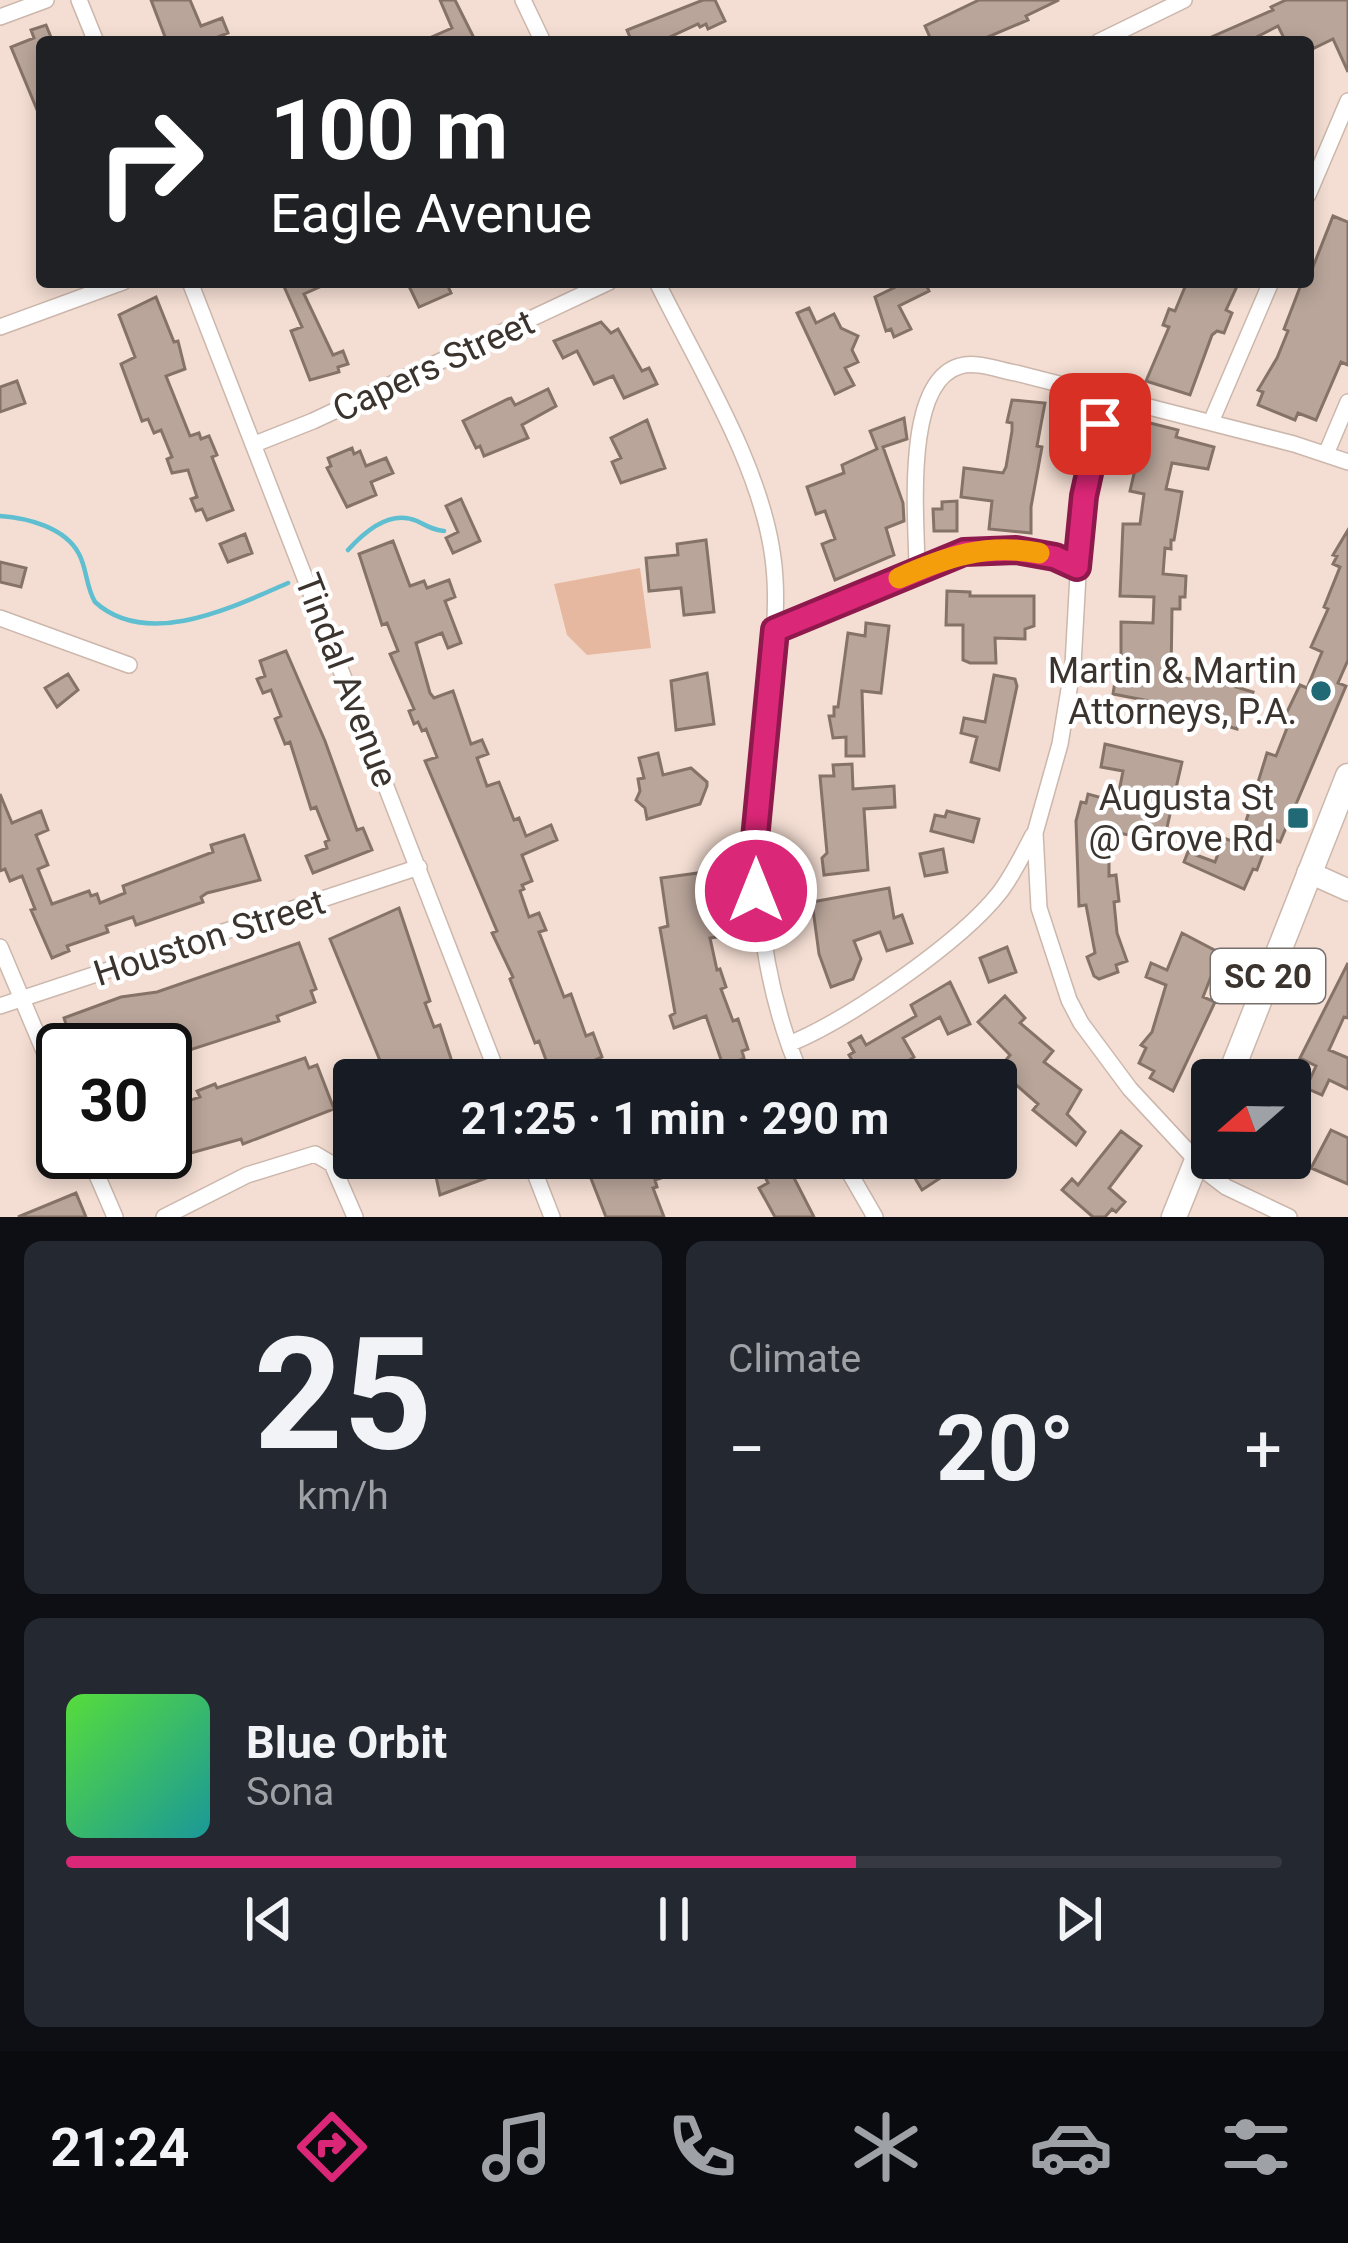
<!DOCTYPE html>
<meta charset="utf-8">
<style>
:root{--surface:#171b24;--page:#242831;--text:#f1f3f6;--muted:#9ea1a6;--line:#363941;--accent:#db2777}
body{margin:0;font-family:Roboto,sans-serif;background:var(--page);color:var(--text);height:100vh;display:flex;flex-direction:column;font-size:45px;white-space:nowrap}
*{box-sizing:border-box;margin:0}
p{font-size:39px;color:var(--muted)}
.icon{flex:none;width:66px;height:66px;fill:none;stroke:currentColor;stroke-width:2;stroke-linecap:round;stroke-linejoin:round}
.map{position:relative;height:1217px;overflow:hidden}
.side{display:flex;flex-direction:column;gap:24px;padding:24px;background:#0d0f14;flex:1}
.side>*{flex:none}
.guide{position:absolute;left:36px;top:36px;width:1278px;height:252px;border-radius:12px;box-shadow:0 6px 18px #0003;background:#202124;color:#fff;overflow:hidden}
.needle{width:78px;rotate:250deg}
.controls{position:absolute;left:1191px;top:1059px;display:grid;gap:24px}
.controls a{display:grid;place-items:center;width:120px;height:120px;border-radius:12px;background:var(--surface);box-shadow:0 6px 18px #0003;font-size:60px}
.speed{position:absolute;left:36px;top:1023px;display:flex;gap:24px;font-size:60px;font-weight:700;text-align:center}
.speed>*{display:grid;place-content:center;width:156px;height:156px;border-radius:50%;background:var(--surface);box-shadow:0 6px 18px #0003;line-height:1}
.speed .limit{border:6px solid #111;border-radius:18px;background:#fff;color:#111}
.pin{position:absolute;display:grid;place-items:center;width:102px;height:102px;color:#fff;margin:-51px;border-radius:24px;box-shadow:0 6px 18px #0006}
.me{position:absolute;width:132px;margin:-66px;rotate:0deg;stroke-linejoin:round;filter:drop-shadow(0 0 9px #0008)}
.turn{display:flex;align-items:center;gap:42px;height:252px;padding:0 36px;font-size:54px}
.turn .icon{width:156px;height:156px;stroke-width:2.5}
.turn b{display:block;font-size:84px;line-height:102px}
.big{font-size:90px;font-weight:700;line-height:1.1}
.side .card{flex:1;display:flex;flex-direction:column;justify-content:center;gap:18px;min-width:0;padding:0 42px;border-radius:18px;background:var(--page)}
.side .dial{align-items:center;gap:0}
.dial b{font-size:156px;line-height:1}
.song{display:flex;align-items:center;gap:36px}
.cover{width:144px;height:144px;border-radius:18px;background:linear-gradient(135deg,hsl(110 70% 55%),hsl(180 70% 35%))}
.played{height:12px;border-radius:6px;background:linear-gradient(90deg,var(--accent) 65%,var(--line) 65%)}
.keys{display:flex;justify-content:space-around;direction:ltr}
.heat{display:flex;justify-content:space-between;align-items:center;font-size:66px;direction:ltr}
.side .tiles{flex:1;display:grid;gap:24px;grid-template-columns:1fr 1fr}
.card:last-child{grid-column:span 2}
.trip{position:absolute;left:333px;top:1059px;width:684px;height:120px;border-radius:12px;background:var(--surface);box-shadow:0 6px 18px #0003;font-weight:700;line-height:120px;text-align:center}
.tab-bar{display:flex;height:192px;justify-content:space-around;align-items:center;background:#090b0e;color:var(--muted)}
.tab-bar .icon{width:84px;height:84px}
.tab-bar .current{color:var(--accent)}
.tab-bar b{font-size:54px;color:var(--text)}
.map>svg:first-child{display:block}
.green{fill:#e6b89f}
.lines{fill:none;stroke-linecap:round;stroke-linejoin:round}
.stream{stroke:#5fbfd0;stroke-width:4.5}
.building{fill:#b9a59a;stroke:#867368;stroke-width:3}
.minor-casing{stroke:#ccb7ac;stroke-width:18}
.secondary-casing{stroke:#ccb7ac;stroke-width:24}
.primary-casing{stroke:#ccb7ac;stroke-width:27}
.minor{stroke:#fff;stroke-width:15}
.secondary{stroke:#fff;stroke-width:21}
.primary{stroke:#fff;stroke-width:24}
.route-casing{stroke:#8e194d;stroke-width:30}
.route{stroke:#db2777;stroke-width:21}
.slow{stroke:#f59e0b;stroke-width:21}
.poi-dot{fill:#206975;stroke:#fff;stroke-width:4.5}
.labels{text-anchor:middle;stroke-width:9;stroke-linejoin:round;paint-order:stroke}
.shield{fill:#fff;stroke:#76706d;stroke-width:3}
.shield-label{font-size:33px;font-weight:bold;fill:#3b332e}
.street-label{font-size:36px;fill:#3b332e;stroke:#fff}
.poi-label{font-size:36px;fill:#3b332e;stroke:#fff;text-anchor:end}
</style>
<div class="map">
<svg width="1348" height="1217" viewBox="0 0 1348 1217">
<rect width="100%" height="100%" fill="#f4ded3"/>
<!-- green -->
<path class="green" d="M640,568l11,80 -64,7 -20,-20 -13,-51z"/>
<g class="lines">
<!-- stream -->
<path class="stream" d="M0,516c27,2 65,11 79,38 8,15 7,33 16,48 53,48 140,4 193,-19
M348,550c17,-19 42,-41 69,-29 10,5 16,9 27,10"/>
</g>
<!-- building -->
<path class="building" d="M151,0h39l11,26 21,-8 6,15 -15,6 2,3h-48z
M440,0h15l21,42h-56l32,-14z
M703,0h12l10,21 -17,8 -2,-5 -6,3 -2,-3 -39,18h-27l-5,-12z
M979,0h80l-33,16 2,4 -52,22h-44l-7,-16z
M1286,0h62v72l-15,-33 -25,12v-9h-22l-8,-16 -23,12 2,4h-57l73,-32 -2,-3z
M46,25l7,17h-11l-2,75 -29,-70 23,-9 -3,-8z
M1333,216l15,6v143l-7,-3 -25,58 -18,-7 -3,7 -37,-15 5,-13 -5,-2 19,-32 11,-27 -4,-2 18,-47h6v-11l3,1z
M282,282h49l-27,12 29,61 10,-4 5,13 -10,3 1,5 -29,8 -19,-49 11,-4z
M407,282h39l5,11 -32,14z
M906,282h19l4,9 -30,15 12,23 -17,8 -3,-8 -5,2 -11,-34z
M1187,282h52l-13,28 6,3 -8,20 -7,-2 -5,4 -22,60 -44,-14 23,-54 -6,-2 6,-16 6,2z
M156,297l18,45 4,-1 7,28 -19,7 24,60 9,-3 2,6 8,-3 8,19 -5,2 21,53 -26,10 -5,-11 -6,2 -5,-12 6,-2 -9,-27 -16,3 -5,-14 5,-2 -11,-27 -7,3 -6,-14 -6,2 -21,-57 14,-7 -16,-42z
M809,308l7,15 18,-9 7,14 17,8 -6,14 6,12 -13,6 9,17 -19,9 -38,-81z
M601,322l10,11 7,-4 24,42 7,-3 8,16 -33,14 -11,-22 -19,8 -17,-33 -14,7 -9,-17z
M17,381l8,22 -25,9v-25z
M548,389l8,17 -34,19 6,13 -44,18 -4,-10 -4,2 -13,-27 45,-22 3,-1 4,7z
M1012,400l33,3 -8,43 5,1 -11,60v26l-42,-4 3,-28 -31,-4 3,-29 39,5 3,-6 6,-36v-8l-5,-1z
M904,418l3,21 -24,8 20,56 1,18 -18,7 8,27 -59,25 -13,-36 13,-5 -10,-28 -9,3 -9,-27 37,-14 -2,-8 35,-16 -7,-18z
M647,420l18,48 -44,15 -9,-21 9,-4 -10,-20z
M1146,422l32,8 -2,7 38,10 -6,22 -36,-6 -6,26 16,3 -8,48h-3v9l-6,-1 -2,26 23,2 -1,21h-5v12h-8l-1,67 55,8 27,8 -5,14 -6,-2 -5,25 -17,-5 2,-9 -109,-21 5,-32h3v-40l32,1 1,-26 -34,-1 3,-72h17l4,-30 -14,-3z
M352,448l2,6 6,-3 6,15 20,-8 7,15 -22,9 5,13 -29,12 -20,-39 4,-2 -3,-8z
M461,499l19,42 -27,12 -7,-15 12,-6 -12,-26z
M957,501v30h-23l-1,-22h9v-7z
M1348,530v130l-10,23 8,3 -66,156 -11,-4 -12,32 -4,-1 -9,20 -60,-27 4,-10 27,10 9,-24 15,6 28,-91 9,3 11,-28 -5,-2 4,-12 14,-29 7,3 15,-36 -11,-5 17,-38 -4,-2 16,-40 -7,-3 4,-8 -4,-1z
M245,534l7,19 -24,9 -8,-18z
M706,540l8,72 -30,3 -3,-27 -32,3 -3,-33 32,-3 -1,-11z
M393,541l17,45 14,-5 3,7 22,-8 6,17 -10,4 16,42 -13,5 -6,-15 -26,10 14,50 4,5 19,-7 18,53 11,-4 6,14 -11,4 10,28 12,-4 15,38 5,-2 7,18 25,-11 6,15 -35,15 10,26 -10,4 2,4 -4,2 9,26 10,-4 7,17 -7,2 25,65 7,-3 15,42 7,-3 9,24 -7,3 4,10 -27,10h-11l-3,-6 -6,2 -13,-35 -4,2 -25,-64 3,-2 -21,-44 5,-2 -72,-170 12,-4 -11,-28 -4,2 -4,-9 -4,2 -5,-13 5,-2 -24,-55 8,-3 -11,-28 -5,2 -23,-71z
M0,562l26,6 -5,19 -21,-5z
M947,591l23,1v4h64v30l-9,3v10l-30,-1 1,25h-26l-7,-3v-35h-17z
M866,623l23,3 -8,67 -19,-2 2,65h-18v-19l-13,1 -4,-22h5v-9h4l10,-74 17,3z
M286,651l39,90 32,89 6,-2 9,22 -59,23 -7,-17 21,-8 -2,-6 4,-2 -13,-33 -5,2 -21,-67 -5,2 -10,-25 6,-3 -10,-26 -8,3 -6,-14 8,-3 -5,-15z
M707,673l7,51 -38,6 -5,-49z
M68,674l10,16 -21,17 -12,-19z
M994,675l21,4 2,7 -18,84 -28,-8 6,-25 -16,-4 3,-15 21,4z
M1105,744l77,18 -17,74 -29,-6 -2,6 -25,-5v45l7,-1 3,26 -5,1 3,31 10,28 -11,4 2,7 -19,7 -5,-3 -7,-19 8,-4 -9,-48 -7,1 -3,-85 5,-19 5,1 2,-9 29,8 6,-31 -22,-4z
M658,753l5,22 28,-7 16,14v4l-7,18 -53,15 -2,-11 -9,-8 4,-9 -2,-12 6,-1 -5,-20z
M852,764l1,25 41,-3 1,21 -31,2 4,61 -44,5 -2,-17 5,-5 -7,-77h14l-1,-11z
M0,794l12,29 29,-12 7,19 -12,5 12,30 -10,4 14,35 37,-13 2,5 6,-2 3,9 25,-10 -2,-7 90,-34 -2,-7 33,-10 16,45 -53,13 -6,4 2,5 -67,23 -3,-8 -27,9 2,6 -41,14 2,5 -17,7 -21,-48 4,-1 -13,-33 -12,5 -5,-12 -5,2z
M947,811l32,8 -6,23 -42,-11 4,-16 10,2z
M943,849l4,23 -22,4 -5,-22z
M698,873l2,8 7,-1 11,57 -8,1 7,32 3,-1 6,18 -5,2 12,32 5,-2 10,30 -6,2 2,7 -4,2 9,20h-21l-22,-64 -32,12 -4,-12 5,-3 -15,-85 8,-2 -7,-48z
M889,888l5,30 8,-3 10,28 -25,8 -7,-19 -26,9 7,18 -8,20 -22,8 -12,-33 -7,-52z
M399,908l31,93 -5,2 9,24 6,-2 18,55h-70l-58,-141z
M1182,933l36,19v7l-15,38 12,5 -42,89 -23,-13 4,-7 -15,-8 7,-15 -5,-3 11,-13 14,-47 -20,-8 5,-14 16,7z
M299,943l17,46 -5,2 4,11 -38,14 2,5 -114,37v-8h-91l-10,-32 57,-21 36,-5z
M1007,947l9,25 -27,10 -9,-24z
M1348,963v55l-4,-1 -15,33 19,8v31l-19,-9 -7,15 -16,-7 10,-22 -16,-8z
M950,982l20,42 -22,10 -8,-17 -37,21 11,19 -15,10 -25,11 -9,-15 -8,6 -8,-14 5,-3 -5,-9 12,-7 5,9 50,-29 -5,-11z
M1005,996l20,22 -5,5 33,28 -9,11 37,28 -14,24 18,18 -9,13 -43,-35 5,-6 -25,-22 -8,9 -14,-12 19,-24 -32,-33z
M305,1058l4,10 8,-3 17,44 -91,35 -2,-5 -68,19 -8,-21v-28l35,-12 -3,-6 18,-7 2,4z
M1331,1130l17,8v46l-37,-16z
M1121,1131l20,15 -32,42 16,14 -9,10 -4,-3 -7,8h-12l-31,-27 10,-11 6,6z
M448,1158h43l6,16 -57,21 -7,-32z
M583,1158h44l5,13 26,-10 6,16 -9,3 2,7 -4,1 11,29h-58z
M903,1158h68l-49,32z
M785,1161l8,15 21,41h-39l-16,-29 9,-5 -5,-10z
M76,1193l10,24h-68z"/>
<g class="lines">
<defs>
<path id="minor" d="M79,0l17,42
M523,0l20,42
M0,17l46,-17
M1098,42l86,-42
M1308,195l40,-94
M190,282l310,798
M657,282c41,84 104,183 116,276 7,52 -2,104 -8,155 -13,128 -15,246 38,367
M0,327l123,-45
M1211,422l60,-140
M1100,424l-19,96 -8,145 -13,79 -25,89 4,75 30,92 12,23 49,66 79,85 17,13 63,30
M255,444l58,-23 296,-139
M1326,454l22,-52
M917,570c0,-47 -15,-188 43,-204 16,-5 39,4 56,7l278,71 54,18
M0,618l129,47
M775,630l189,-78 52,-2 39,7 22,10
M0,947l63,149
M0,1006l419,-139
M789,1044c59,-24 172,-102 211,-152 13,-17 23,-38 33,-57
M87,1152l28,65
M529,1158l23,59
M841,1158l34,59
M164,1217l83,-42 68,-21 17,10 23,53"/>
<path id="secondary" d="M1308,872l40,18"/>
<path id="primary" d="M1228,1080l120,-304
M1174,1217l38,-94"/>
</defs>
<!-- minor casing -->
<use href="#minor" class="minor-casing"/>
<!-- secondary casing -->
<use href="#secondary" class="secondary-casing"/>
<!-- primary casing -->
<use href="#primary" class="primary-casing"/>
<!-- minor -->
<use href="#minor" class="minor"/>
<!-- secondary -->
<use href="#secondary" class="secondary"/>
<!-- primary -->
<use href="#primary" class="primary"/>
</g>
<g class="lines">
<defs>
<path id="route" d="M756,891l-1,-52 20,-209 189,-78 52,-2 39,7 22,10 7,-71 16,-72"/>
</defs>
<!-- route casing -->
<use href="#route" class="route-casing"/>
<!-- route -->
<use href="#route" class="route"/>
<!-- slow -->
<path class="slow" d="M899,578c47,-21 87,-35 140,-25"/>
</g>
<!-- markers -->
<g class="poi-dot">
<circle cx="1321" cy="691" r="12"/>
<rect x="1286" y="806" width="24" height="24" rx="6"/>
</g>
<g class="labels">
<!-- shield labels -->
<rect class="shield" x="1211" y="949" width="114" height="54" rx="9"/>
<g class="shield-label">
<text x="1268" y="988">SC 20</text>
</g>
<!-- street labels -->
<g class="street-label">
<text transform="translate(433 365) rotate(-25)" y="13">Capers Street</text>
<text transform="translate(347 680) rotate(69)" y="13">Tindal Avenue</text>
<text transform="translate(209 937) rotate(-18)" y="13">Houston Street</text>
</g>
<!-- poi labels -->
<g class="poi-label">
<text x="1297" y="683">Martin &amp; Martin<tspan x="1297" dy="41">Attorneys, P.A.</tspan></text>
<text x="1274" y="810">Augusta St<tspan x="1274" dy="41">@ Grove Rd</tspan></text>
</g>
</g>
</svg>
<div class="controls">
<a><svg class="needle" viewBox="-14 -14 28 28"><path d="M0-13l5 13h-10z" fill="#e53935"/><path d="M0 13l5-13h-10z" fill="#9ea1a6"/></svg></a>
</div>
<div class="speed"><div class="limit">30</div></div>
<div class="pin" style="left:1100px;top:424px;background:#d93025"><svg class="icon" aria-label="arrive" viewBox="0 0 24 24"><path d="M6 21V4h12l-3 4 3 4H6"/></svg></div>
<svg class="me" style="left:756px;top:891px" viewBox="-20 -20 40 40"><circle r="17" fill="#db2777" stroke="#fff" stroke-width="3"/><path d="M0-11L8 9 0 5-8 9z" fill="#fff"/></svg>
<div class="trip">21:25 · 1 min · 290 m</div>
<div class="guide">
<div class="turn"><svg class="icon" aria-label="right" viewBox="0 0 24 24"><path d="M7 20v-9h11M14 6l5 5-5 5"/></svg><div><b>100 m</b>Eagle Avenue</div></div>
</div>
</div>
<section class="side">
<div class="tiles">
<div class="card dial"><b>25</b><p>km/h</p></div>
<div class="card"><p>Climate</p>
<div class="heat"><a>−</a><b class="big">20°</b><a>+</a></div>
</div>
<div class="card">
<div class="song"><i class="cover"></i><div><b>Blue Orbit</b><p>Sona</p></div></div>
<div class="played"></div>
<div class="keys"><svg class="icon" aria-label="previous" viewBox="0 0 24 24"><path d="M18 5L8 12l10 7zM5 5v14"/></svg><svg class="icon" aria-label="pause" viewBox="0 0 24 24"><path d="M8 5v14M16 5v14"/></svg><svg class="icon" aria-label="next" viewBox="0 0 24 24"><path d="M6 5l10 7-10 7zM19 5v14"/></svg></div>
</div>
</div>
</section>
<nav class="tab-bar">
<b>21:24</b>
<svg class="icon current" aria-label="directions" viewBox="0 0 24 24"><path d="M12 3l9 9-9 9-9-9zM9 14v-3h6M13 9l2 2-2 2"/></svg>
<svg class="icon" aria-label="music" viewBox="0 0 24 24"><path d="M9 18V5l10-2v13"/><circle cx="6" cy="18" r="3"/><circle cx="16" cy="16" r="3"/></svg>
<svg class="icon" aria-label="phone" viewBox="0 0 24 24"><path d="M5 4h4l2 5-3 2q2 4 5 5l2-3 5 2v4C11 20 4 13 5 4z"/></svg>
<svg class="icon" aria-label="climate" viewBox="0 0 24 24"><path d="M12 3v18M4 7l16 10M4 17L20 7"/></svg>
<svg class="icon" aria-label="car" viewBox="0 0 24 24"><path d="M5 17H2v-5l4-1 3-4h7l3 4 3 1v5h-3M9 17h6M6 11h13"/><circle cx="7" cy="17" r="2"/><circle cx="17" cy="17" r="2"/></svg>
<svg class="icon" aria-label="filters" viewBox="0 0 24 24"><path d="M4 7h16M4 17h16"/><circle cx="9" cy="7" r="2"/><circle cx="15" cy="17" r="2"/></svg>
</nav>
